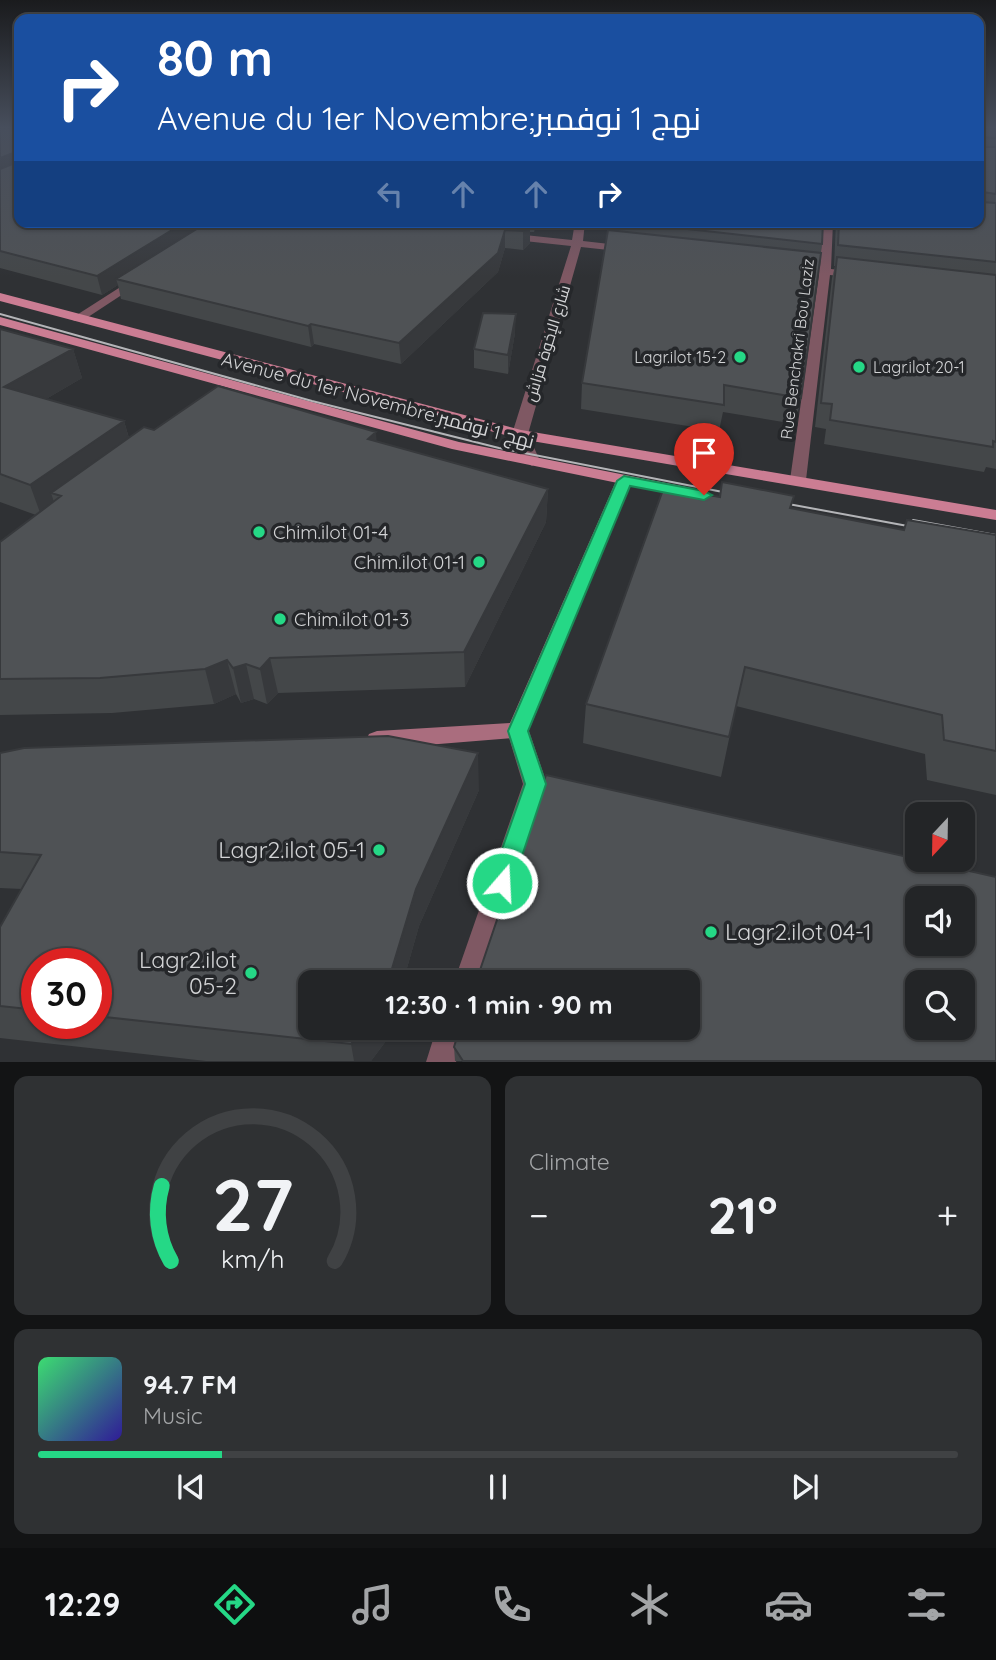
<!DOCTYPE html>
<meta charset="utf-8">
<style>
:root{--surface:#232527;--page:#2f3133;--text:#f1f3f6;--muted:#a3a5a7;--line:#404244;--accent:#25d886}
body{margin:0;font-family:Quicksand,Cairo,sans-serif;background:var(--page);color:var(--text);height:100vh;display:flex;flex-direction:column;font-size:26px;white-space:nowrap}
*{box-sizing:border-box;margin:0}
p{font-size:23px;color:var(--muted)}
.icon{flex:none;width:38px;height:38px;fill:none;stroke:currentColor;stroke-width:2;stroke-linecap:round;stroke-linejoin:round}
.map{position:relative;height:1062px;overflow:hidden}
.side{display:flex;flex-direction:column;gap:14px;padding:14px;background:#131415;flex:1}
.side>*{flex:none}
.guide{position:absolute;left:14px;top:14px;width:970px;height:214px;border-radius:14px;box-shadow:0 2px 5px #0004,0 0 0 2px var(--line);background:#1a4fa0;color:#fff;overflow:hidden}
.needle{width:46px;rotate:202deg}
.controls{position:absolute;left:905px;top:802px;display:grid;gap:14px}
.controls a{display:grid;place-items:center;width:70px;height:70px;border-radius:14px;background:var(--surface);box-shadow:0 2px 5px #0004,0 0 0 2px var(--line);font-size:35px}
.speed{position:absolute;left:21px;top:948px;display:flex;gap:14px;font-size:35px;font-weight:700;text-align:center}
.speed>*{display:grid;place-content:center;width:91px;height:91px;border-radius:50%;background:var(--surface);box-shadow:0 2px 5px #0004,0 0 0 2px var(--line);line-height:1}
.speed .limit{border:10px solid #d22;background:#fff;color:#111}
.pin{position:absolute;display:grid;place-items:center;width:60px;height:60px;color:#fff;margin:-72px -30px;border-radius:50% 50% 50% 0;rotate:-45deg;box-shadow:0 0 7px #0007}
.pin .icon{rotate:45deg}
.me{position:absolute;width:77px;margin:-38px;rotate:19deg;stroke-linejoin:round;filter:drop-shadow(0 0 5px #0008)}
.turn{display:flex;align-items:center;gap:24px;height:147px;padding:0 28px;font-size:32px}
.turn .icon{width:91px;height:91px;stroke-width:2.5}
.turn b{display:block;font-size:49px;line-height:60px}
.lanes{display:flex;align-items:center;height:66px;padding:0 28px;background:#0003;justify-content:center;gap:35px;direction:ltr}
.lanes .off{opacity:.35}
.big{font-size:52px;font-weight:700;line-height:1.1}
.side .tile{flex:1;display:flex;flex-direction:column;justify-content:center;gap:10px;min-width:0;padding:0 24px;border-radius:14px;background:var(--page)}
.side .dial{align-items:center;gap:0}
.dial svg{height:182px;overflow:visible;fill:none;stroke:var(--line);stroke-width:7;stroke-linecap:round;text-anchor:middle}
.dial text{fill:var(--text);stroke:none}
.song{display:flex;align-items:center;gap:21px}
.cover{width:84px;height:84px;border-radius:10px;background:linear-gradient(135deg,hsl(140 70% 55%),hsl(250 70% 35%))}
.played{height:7px;border-radius:4px;background:linear-gradient(90deg,var(--accent) 20%,var(--line) 20%)}
.keys{display:flex;justify-content:space-around;direction:ltr}
.heat{display:flex;justify-content:space-between;align-items:center;font-size:38px;direction:ltr}
.side .tiles{flex:1;display:grid;gap:14px;grid-template-columns:1fr 1fr}
.tile:last-child{grid-column:span 2}
.trip{position:absolute;left:298px;top:970px;width:402px;height:70px;border-radius:14px;background:var(--surface);box-shadow:0 2px 5px #0004,0 0 0 2px var(--line);font-weight:700;line-height:70px;text-align:center}
.tab-bar{display:flex;height:112px;justify-content:space-around;align-items:center;background:#0e0f10;color:var(--muted)}
.tab-bar .icon{width:49px;height:49px}
.tab-bar .on{color:var(--accent)}
.tab-bar b{font-size:32px;color:var(--text)}
.map>svg:first-child{display:block}
.lines{fill:none;stroke-linecap:round;stroke-linejoin:round}
.street{fill:#7f5863;fill-rule:evenodd}
.secondary{fill:#aa6d7e;fill-rule:evenodd}
.primary{fill:#cb7d93;fill-rule:evenodd}
.tram{stroke:#b4b5b8;stroke-width:2}
.wall{fill:#444749;fill-rule:evenodd}
.shaded-wall{fill:#37393c}
.building{fill:#4f5255;stroke:#37393c;stroke-width:2;fill-rule:evenodd}
.route{fill:#25d886;stroke:#188c57;stroke-width:2}
.poi-dot{fill:#25d886;stroke:#25272a;stroke-width:2.5}
.labels{text-anchor:middle;stroke-width:7;stroke-linejoin:round;paint-order:stroke}
.far-street-label{font-size:16px;fill:#d3d4d6;stroke:#25272a}
.far-poi-label{font-size:16px;fill:#d3d4d6;stroke:#25272a;text-anchor:end}
.street-label{font-size:19px;fill:#d3d4d6;stroke:#25272a}
.poi-label{font-size:19px;fill:#d3d4d6;stroke:#25272a;text-anchor:start}
.near-poi-label{font-size:23px;fill:#d3d4d6;stroke:#25272a;text-anchor:end}
</style>
<div class="map">
<svg width="996" height="1062" viewBox="0 0 996 1062">
<rect width="100%" height="100%" fill="#2f3134"/>
<g class="lines">
<!-- street -->
<path class="street" d="M575,222h10l-2,19 44,5 5,3 -5,3 -46,-5 -53,187 12,27 -8,5 -8,-5 -12,-27 59,-188 -66,-7 -5,-3 5,-3 67,7z
M823,222h10l-2,47 26,3 6,3 -6,3 -27,-3 -24,205 -8,5 -8,-5 29,-206 -25,-3 -6,-3 6,-3 26,2z
M136,277l10,2 -64,42h-8l-2,-3z
M518,722l8,3 3,6 18,53 -65,198h-28l69,-198 -16,-53 3,-6z
M437,1027h29l-10,35h-30z"/>
<!-- secondary -->
<path class="secondary" d="M624,476l8,5 -106,256 -149,12 -8,-3 -3,-6 3,-6 8,-3 133,-8 106,-242z"/>
<!-- primary -->
<path class="primary" d="M0,293l521,137 475,80v10l-476,-81 -520,-138z
M0,317l459,125 227,45 8,5 -8,5 -234,-48 -452,-124z"/>
<!-- tram -->
<path class="tram" d="M0,314l312,87 187,47 239,47
M772,501l152,28
M913,520l83,15"/>
</g>
<!-- wall -->
<path class="wall" d="M0,128h19v94h519l-4,10h-4v11l-7,7 -18,-2 -7,24 -97,92 -87,-20 -3,3 -190,-48 -3,-14 -16,10 -102,-27z
M978,128h18v341l-10,-2 -2,5 -160,-28 2,-15 -11,-2 17,-149 3,-12h-1l2,-44h142z
M615,222h208l-1,22 -21,154 -6,26 -72,-12 -4,19 -138,-22 1,-26 32,-152z
M0,329l73,20 9,29 -36,21 78,22 5,17 25,-8 222,11 172,48 -2,33 -81,165 -187,6 -11,11 -13,-5 -13,4 -5,-9 -22,10 -102,9 -112,2v-173l36,-27 -36,-13z
M515,333l-7,41 -34,-6v-19z
M722,482l72,14 -3,12 113,22 92,5v260l-69,-15 -2,-26 -189,-48 -15,71 -138,-34 3,-39 133,-207z
M0,753l479,37 -60,136 -16,56h-93l76,59 -15,20h-165l-206,-23v-111l22,-38 -22,-1zM37,964h59v60h-59z
M454,1047l542,14h-541z"/>
<!-- shaded-wall -->
<path class="shaded-wall" d="M13,153l5,16 -18,7v-18z
M185,222h32l-101,57 2,6 -16,10 -5,-19z
M535,222h3l-4,10z
M530,225v18l-7,7v-19z
M505,230v18l-7,24 -97,92 -2,-21z
M516,314l-1,19 -7,41v-19z
M311,324l3,20 -3,3 -3,-21z
M73,349l9,29 -67,39 -11,-30z
M124,421l9,32 -72,43 -10,-3 5,15 -14,10 -12,-33z
M376,432l2,31 -10,-24z
M548,489l-2,33 -81,165 -1,-35z
M270,658l8,35 -11,11 -7,-35z
M227,660l9,34 -22,10 -9,-35z
M246,664l8,35 -13,4 -8,-35z
M478,753l1,37 -60,136 -16,56h-15l28,-93z
M364,1027h26l-4,14 -15,20h-17l-3,-17z"/>
<!-- building -->
<path class="building" d="M0,128h19v94h166l-88,54 -97,-25v-82l15,-6 2,-8 -4,-2 -13,5z
M978,128h18v10l-15,-1v10h15v47l-14,-2v10l14,1v59l-158,-17 1,-23h139z
M208,222h296l26,3 -7,6 -18,-1 -7,23 -99,90 -88,-19 -3,2 -192,-47z
M624,222h199l-1,22z
M608,230l213,23 -20,145 -77,-13v20l-142,-22z
M837,257l159,18v167l-3,-1v6l-163,-27 2,-16 -11,-1z
M483,313l33,1 -8,41 -34,-6z
M0,329l73,20 -69,38 120,34 -94,64 -30,-11z
M218,386l158,46 -8,7 180,50 -84,163 -194,6 -10,11 -14,-5 -13,4 -6,-8 -22,9 -105,9 -100,1v-137l61,-46 -10,-3 93,-66 10,3z
M722,482l72,14 -4,12 114,22 3,-10 89,15v216l-52,-11 -2,-25 -197,-48 -16,70 -143,-33 78,-217 56,10z
M388,736l90,17 -62,136 -28,93h-78v45h54l-13,17 -255,-28v-52h-59v46l-37,-4v-79l41,-72 -41,-3v-99l24,-5z
M546,775l450,102v184h-533l-9,-14 6,-20h228v-45h-212zM917,898h45v45h-45zM917,982h45v45h-45z"/>
<!-- sky -->
<linearGradient id="sky" x2="0" y2="1"><stop stop-color="#1a1b1d"/><stop offset="0.46" stop-color="#474e5c"/><stop offset="1" stop-color="#474e5c" stop-opacity="0"/></linearGradient>
<rect width="996" height="277" fill="url(#sky)"/>
<!-- route -->
<path class="route" d="M624,476l80,15 8,4 -8,5 -74,-14 -102,245 18,53 -33,99 -3,7 -8,3 -9,-3 -3,-7 35,-99 -17,-53 109,-250z"/>
<!-- markers -->
<g class="poi-dot">
<circle cx="740" cy="357" r="7"/>
<circle cx="859" cy="367" r="7"/>
<circle cx="259" cy="532" r="7"/>
<circle cx="479" cy="562" r="7"/>
<circle cx="280" cy="619" r="7"/>
<circle cx="379" cy="850" r="7"/>
<circle cx="711" cy="932" r="7"/>
<circle cx="251" cy="973" r="7"/>
</g>
<g class="labels">
<!-- far-street labels -->
<g class="far-street-label">
<text transform="translate(547 343) rotate(-73)" y="6">شارع الإخوة مزاش</text>
<text transform="translate(797 349) rotate(-83)" y="6">Rue Benchakri Bou Laziz</text>
</g>
<!-- far-poi labels -->
<g class="far-poi-label">
<text x="726" y="363">Lagr.ilot 15-2</text>
<text x="873" y="373" text-anchor="start">Lagr.ilot 20-1</text>
</g>
<!-- street labels -->
<g class="street-label">
<text transform="translate(378 400) rotate(15)" y="7">Avenue du 1er Novembre;نهج 1 نوفمبر</text>
</g>
<!-- poi labels -->
<g class="poi-label">
<text x="273" y="539">Chim.ilot 01-4</text>
<text x="465" y="569" text-anchor="end">Chim.ilot 01-1</text>
<text x="294" y="626">Chim.ilot 01-3</text>
</g>
<!-- near-poi labels -->
<g class="near-poi-label">
<text x="365" y="858">Lagr2.ilot 05-1</text>
<text x="725" y="940" text-anchor="start">Lagr2.ilot 04-1</text>
<text x="237" y="968">Lagr2.ilot<tspan x="237" dy="26">05-2</tspan></text>
</g>
</g>
</svg>
<div class="controls">
<a><svg class="needle" viewBox="-14 -14 28 28"><path d="M0-13l5 13h-10z" fill="#e53935"/><path d="M0 13l5-13h-10z" fill="#a3a5a7"/></svg></a>
<a><svg class="icon" aria-label="sound" viewBox="0 0 24 24"><path d="M4 9h4l5-4v14l-5-4H4zM17 9q2 3 0 6"/></svg></a>
<a><svg class="icon" aria-label="search" viewBox="0 0 24 24"><circle cx="10" cy="10" r="6"/><path d="M15 15l6 6"/></svg></a>
</div>
<div class="speed"><div class="limit">30</div></div>
<div class="pin" style="left:704px;top:495px;background:#d93025"><svg class="icon" aria-label="arrive" viewBox="0 0 24 24"><path d="M6 21V4h12l-3 4 3 4H6"/></svg></div>
<svg class="me" style="left:502px;top:883px" viewBox="-20 -20 40 40"><circle r="17" fill="#25d886" stroke="#fff" stroke-width="3"/><path d="M0-11L8 9 0 5-8 9z" fill="#fff"/></svg>
<div class="trip">12:30 · 1 min · 90 m</div>
<div class="guide">
<div class="turn"><svg class="icon" aria-label="right" viewBox="0 0 24 24"><path d="M7 20v-9h11M14 6l5 5-5 5"/></svg><div><b>80 m</b>Avenue du 1er Novembre;نهج 1 نوفمبر</div></div>
<div class="lanes"><svg class="icon off" aria-label="left" viewBox="0 0 24 24"><path d="M17 20v-9H6M10 6l-5 5 5 5"/></svg><svg class="icon off" aria-label="ahead" viewBox="0 0 24 24"><path d="M12 20V5M6 11l6-6 6 6"/></svg><svg class="icon off" aria-label="ahead" viewBox="0 0 24 24"><path d="M12 20V5M6 11l6-6 6 6"/></svg><svg class="icon" aria-label="right" viewBox="0 0 24 24"><path d="M7 20v-9h11M14 6l5 5-5 5"/></svg></div>
</div>
</div>
<section class="side">
<div class="tiles">
<div class="tile dial"><svg viewBox="0 0 100 80">
<path d="M14 69A42 42 0 1 1 86 69"/>
<path d="M14 69A42 42 0 0 1 10 36" stroke="#25d886"/>
<text x="50" y="56" font-size="32" font-weight="700">27</text>
<text x="50" y="72" font-size="11">km/h</text>
</svg></div>
<div class="tile"><p>Climate</p>
<div class="heat"><a>−</a><b class="big">21°</b><a>+</a></div>
</div>
<div class="tile">
<div class="song"><i class="cover"></i><div><b>94.7 FM</b><p>Music</p></div></div>
<div class="played"></div>
<div class="keys"><svg class="icon" aria-label="previous" viewBox="0 0 24 24"><path d="M18 5L8 12l10 7zM5 5v14"/></svg><svg class="icon" aria-label="pause" viewBox="0 0 24 24"><path d="M8 5v14M16 5v14"/></svg><svg class="icon" aria-label="next" viewBox="0 0 24 24"><path d="M6 5l10 7-10 7zM19 5v14"/></svg></div>
</div>
</div>
</section>
<nav class="tab-bar">
<b>12:29</b>
<svg class="icon on" aria-label="directions" viewBox="0 0 24 24"><path d="M12 3l9 9-9 9-9-9zM9 14v-3h6M13 9l2 2-2 2"/></svg>
<svg class="icon" aria-label="music" viewBox="0 0 24 24"><path d="M9 18V5l10-2v13"/><circle cx="6" cy="18" r="3"/><circle cx="16" cy="16" r="3"/></svg>
<svg class="icon" aria-label="phone" viewBox="0 0 24 24"><path d="M5 4h4l2 5-3 2q2 4 5 5l2-3 5 2v4C11 20 4 13 5 4z"/></svg>
<svg class="icon" aria-label="climate" viewBox="0 0 24 24"><path d="M12 3v18M4 7l16 10M4 17L20 7"/></svg>
<svg class="icon" aria-label="car" viewBox="0 0 24 24"><path d="M5 17H2v-5l4-1 3-4h7l3 4 3 1v5h-3M9 17h6M6 11h13"/><circle cx="7" cy="17" r="2"/><circle cx="17" cy="17" r="2"/></svg>
<svg class="icon" aria-label="filters" viewBox="0 0 24 24"><path d="M4 7h16M4 17h16"/><circle cx="9" cy="7" r="2"/><circle cx="15" cy="17" r="2"/></svg>
</nav>
